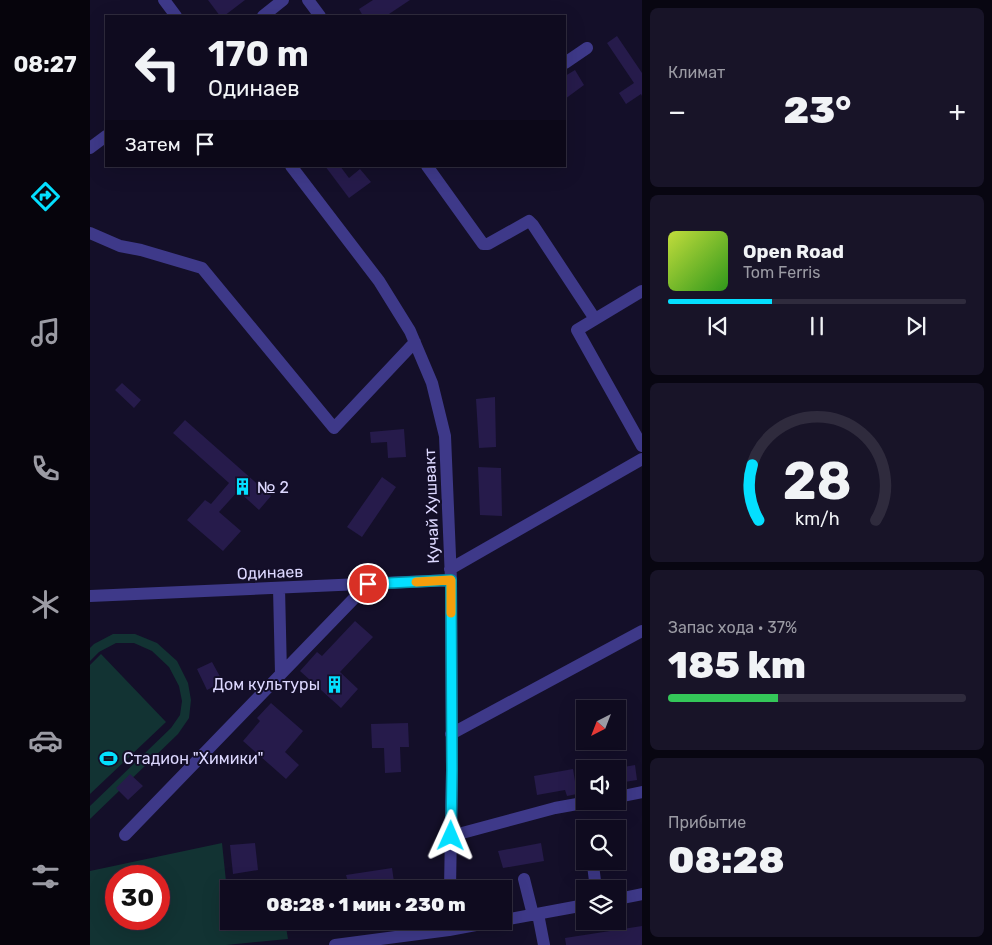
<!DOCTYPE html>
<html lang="ru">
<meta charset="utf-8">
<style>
:root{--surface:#0f0b1f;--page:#181428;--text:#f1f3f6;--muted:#9b9ba4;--line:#2f2b3d;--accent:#04dfff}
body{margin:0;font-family:Rubik,sans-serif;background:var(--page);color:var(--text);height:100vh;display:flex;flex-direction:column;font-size:19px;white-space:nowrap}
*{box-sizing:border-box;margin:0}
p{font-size:16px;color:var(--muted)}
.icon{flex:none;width:28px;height:28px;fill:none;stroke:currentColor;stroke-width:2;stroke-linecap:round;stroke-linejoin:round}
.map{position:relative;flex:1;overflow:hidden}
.panel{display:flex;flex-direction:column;gap:8px;padding:8px;background:#080611;width:350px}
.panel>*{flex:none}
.hud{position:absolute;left:15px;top:15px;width:461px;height:152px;border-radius:0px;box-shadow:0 5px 20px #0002,0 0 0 1px var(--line);background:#0f0b1f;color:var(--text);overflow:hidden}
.needle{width:32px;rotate:222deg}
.tools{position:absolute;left:486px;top:700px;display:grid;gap:10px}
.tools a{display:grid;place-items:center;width:50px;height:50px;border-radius:0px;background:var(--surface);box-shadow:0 5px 20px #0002,0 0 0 1px var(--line);font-size:25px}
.speed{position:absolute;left:15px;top:865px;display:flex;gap:10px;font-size:25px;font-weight:700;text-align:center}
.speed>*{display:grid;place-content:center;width:65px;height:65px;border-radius:50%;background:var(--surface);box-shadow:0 5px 20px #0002,0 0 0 1px var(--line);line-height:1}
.speed .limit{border:8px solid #d22;background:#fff;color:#111}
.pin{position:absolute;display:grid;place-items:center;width:42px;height:42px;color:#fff;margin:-21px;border:2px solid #fff;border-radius:50%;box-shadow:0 1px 5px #0007}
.me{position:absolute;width:55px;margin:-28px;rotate:1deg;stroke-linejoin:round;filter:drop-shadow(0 0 4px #0008)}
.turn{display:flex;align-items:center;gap:18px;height:105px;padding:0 20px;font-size:22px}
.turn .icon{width:65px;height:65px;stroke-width:2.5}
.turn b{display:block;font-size:35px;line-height:42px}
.then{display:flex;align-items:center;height:48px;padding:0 20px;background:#0003;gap:10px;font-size:19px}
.big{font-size:38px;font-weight:800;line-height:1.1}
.panel .widget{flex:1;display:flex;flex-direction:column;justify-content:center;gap:8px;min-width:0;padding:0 18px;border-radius:8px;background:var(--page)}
.panel .dial{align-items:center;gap:0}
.dial svg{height:130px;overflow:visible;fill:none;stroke:var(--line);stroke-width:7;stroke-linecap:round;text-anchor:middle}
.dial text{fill:var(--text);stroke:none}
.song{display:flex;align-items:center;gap:15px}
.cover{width:60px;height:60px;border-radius:8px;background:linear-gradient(135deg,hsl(70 70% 55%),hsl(110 70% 35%))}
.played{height:5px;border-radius:2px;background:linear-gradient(90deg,var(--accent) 35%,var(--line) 35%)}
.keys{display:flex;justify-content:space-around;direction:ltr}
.heat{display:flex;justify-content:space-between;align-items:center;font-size:28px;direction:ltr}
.charge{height:8px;border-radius:4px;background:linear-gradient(90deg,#34c759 37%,var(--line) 0)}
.trip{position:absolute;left:130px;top:880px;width:292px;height:50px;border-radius:0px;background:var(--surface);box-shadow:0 5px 20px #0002,0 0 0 1px var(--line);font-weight:800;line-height:50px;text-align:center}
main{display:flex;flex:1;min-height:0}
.menu{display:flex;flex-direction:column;width:90px;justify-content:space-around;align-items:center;background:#06040c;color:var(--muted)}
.menu .icon{width:35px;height:35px}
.menu .selected{color:var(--accent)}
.menu b{font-size:22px;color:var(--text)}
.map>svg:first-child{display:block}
.green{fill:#123333;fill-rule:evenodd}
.building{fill:#261b4b}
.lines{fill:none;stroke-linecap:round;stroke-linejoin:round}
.minor{stroke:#3e3989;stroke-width:12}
.route-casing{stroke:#0391a6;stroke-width:12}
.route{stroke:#04dfff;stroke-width:9}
.slow{stroke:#f59e0b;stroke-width:9}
.labels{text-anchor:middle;stroke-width:4;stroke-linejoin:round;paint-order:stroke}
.poi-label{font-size:16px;fill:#ddd8ff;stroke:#140f29;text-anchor:start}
.street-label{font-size:16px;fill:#ddd8ff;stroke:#140f29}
</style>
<main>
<nav class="menu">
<b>08:27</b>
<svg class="icon selected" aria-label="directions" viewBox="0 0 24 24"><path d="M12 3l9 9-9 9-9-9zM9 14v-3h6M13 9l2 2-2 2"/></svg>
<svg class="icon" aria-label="music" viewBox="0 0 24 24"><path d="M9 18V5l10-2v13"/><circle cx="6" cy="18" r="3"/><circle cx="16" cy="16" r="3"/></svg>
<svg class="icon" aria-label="phone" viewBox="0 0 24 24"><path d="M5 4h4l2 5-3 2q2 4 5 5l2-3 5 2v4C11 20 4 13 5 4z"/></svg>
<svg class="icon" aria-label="climate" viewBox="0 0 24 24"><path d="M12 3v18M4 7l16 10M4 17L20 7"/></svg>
<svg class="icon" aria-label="car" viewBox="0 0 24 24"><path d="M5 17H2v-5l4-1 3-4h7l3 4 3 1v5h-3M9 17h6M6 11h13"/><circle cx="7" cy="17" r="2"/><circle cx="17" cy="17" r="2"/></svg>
<svg class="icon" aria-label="filters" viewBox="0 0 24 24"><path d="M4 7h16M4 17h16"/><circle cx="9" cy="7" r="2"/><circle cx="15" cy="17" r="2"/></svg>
</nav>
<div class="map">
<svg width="552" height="945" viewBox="0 0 552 945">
<rect width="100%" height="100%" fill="#140f29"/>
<!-- green -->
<path class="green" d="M23,634h22l22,9 20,18 11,22 3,17 -2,18 -11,16 -88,85v-13l81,-78 9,-13 2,-14 -3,-15 -10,-19 -17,-16 -18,-8h-18l-17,9 -9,9v-13l4,-4z
M11,654l65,68 -76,72v-129z
M132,843l7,67v11h56l3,18 -62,6h-136v-74zM26,876h43v43h-43z"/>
<!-- building -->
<path class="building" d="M118,0h37l-21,16h-4z
M283,0h37l-24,16h-23l-4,-7z
M527,36l25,37v23l-1,-2 -15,10 -7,-11 15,-10 -27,-40z
M485,70l9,15 -19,14v-23z
M235,166h15l9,12 11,-9 11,13 -22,16z
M32,383l19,17 -7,8 -19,-18z
M405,397l1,50 -17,1 -3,-49z
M95,420l86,76 -12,14 -21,-19 -19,21 22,19 -18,20 -36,-31 18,-20 6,4 18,-21 -56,-50z
M314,429l2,28 -18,1 -1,-16 -16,1 -1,-11z
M388,467l23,1 1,48 -22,-1z
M292,477l14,10 -34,50 -15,-10z
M265,621l18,16 -33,35 18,17 -17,19 -41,-37 17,-19 5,4z
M122,662l11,20 -16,8 -10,-21z
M181,703l32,28 -18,21 14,13 -13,14 -43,-38 17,-20 -3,-3z
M318,723l1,24h-9l1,25 -16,1 -1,-25h-12l-1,-24z
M545,765l2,15 -19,3v-15z
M483,769l4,25 -10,2 -2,-6 -28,5 -3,-19z
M40,774l13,12 -15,14 -12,-12z
M495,837v17l-8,1 -1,-16z
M165,843l3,27 -25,4 -3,-29z
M451,843l3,18 -41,7 -5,-17z
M302,868l3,21h-45l-4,-14z
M229,881l1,8h-24l-1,-6z
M552,926v19h-76l-1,-7z"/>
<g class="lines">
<!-- minor -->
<path class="minor" d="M74,0l12,16
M218,0l12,16
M173,16l20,-16
M475,63l22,-15
M0,148l16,-12
M201,166l88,115 31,50 22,52 13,53 6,144 1,190 -2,119
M337,166l56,78h5l41,-23 4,4 62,94
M0,233l30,13 21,4 61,18 132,160 81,-86
M552,291l-65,39 65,116
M360,569l192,-110
M189,588l2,86
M0,596l361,-16
M361,734l191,-103
M528,797l24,-5
M35,835l243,-251
M361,836l104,-28 39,-7
M503,865l3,24
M434,879l9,36
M528,899l24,-5
M448,914l6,31
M414,920l81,-15
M245,945l114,-15 48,-9"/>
</g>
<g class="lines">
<defs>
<path id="route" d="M278,584l83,-4 1,190 -1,66"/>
</defs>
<!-- route casing -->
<use href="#route" class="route-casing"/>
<!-- route -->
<use href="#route" class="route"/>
<!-- slow -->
<path class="slow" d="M326,582l35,-2v33"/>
</g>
<!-- icons -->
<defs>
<symbol id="building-bare" viewBox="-9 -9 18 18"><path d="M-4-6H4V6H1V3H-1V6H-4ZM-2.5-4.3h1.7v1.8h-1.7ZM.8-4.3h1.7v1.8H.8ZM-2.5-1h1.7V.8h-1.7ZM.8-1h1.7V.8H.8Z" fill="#04dfff" stroke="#140f29" stroke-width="2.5" paint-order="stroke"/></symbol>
<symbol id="stadium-bare" viewBox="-9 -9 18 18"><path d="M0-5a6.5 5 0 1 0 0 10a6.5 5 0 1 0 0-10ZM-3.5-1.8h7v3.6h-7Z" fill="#04dfff" stroke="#140f29" stroke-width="2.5" paint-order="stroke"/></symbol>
</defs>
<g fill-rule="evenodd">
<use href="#building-bare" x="140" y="474" width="25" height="25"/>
<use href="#building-bare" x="232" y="672" width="25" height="25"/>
<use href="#stadium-bare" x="6" y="746" width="25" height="25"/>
</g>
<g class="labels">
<!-- poi labels -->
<g class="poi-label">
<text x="167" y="493">№ 2</text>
<text x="230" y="690" text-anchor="end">Дом культуры</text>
<text x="33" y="764">Стадион "Химики"</text>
</g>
<!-- street labels -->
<g class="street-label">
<text transform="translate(341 506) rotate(-92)" y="6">Кучай Хушвакт</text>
<text transform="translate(180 572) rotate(-2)" y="6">Одинаев</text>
</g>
</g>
</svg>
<div class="tools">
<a><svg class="needle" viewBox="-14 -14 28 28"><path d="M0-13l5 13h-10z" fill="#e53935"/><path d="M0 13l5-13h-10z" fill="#9b9ba4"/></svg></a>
<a><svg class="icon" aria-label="sound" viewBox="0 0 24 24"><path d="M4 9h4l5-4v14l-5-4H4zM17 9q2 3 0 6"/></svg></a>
<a><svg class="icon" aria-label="search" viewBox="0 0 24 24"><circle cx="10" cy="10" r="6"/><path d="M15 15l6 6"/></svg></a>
<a><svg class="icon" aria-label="layers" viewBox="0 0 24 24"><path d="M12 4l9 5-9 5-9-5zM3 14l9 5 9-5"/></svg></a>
</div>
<div class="speed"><div class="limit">30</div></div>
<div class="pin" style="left:278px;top:584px;background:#d93025"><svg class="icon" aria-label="arrive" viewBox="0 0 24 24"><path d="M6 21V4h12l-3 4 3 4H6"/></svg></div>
<svg class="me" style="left:361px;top:836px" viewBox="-20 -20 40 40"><path d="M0-17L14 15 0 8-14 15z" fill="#04dfff" stroke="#fff" stroke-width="4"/></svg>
<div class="trip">08:28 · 1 мин · 230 m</div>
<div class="hud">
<div class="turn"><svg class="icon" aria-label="left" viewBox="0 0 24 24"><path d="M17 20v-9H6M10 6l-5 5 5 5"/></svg><div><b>170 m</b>Одинаев</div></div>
<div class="then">Затем<svg class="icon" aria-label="arrive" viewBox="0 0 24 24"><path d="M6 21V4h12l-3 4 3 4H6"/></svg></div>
</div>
</div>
<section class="panel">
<div class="widget"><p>Климат</p>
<div class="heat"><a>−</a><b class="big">23°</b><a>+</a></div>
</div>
<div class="widget">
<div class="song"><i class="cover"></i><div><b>Open Road</b><p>Tom Ferris</p></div></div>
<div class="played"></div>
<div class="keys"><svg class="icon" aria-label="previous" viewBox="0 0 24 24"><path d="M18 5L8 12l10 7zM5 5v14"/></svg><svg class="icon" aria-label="pause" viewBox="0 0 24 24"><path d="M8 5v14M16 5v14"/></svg><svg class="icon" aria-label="next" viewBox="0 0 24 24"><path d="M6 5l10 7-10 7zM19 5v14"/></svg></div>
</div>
<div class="widget dial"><svg viewBox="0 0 100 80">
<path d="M14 69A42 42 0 1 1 86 69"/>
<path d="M14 69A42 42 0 0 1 10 35" stroke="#04dfff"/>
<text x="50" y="56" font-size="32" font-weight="700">28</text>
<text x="50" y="72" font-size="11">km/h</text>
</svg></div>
<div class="widget"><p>Запас хода · 37%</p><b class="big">185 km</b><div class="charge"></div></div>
<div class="widget"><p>Прибытие</p><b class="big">08:28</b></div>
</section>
</main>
